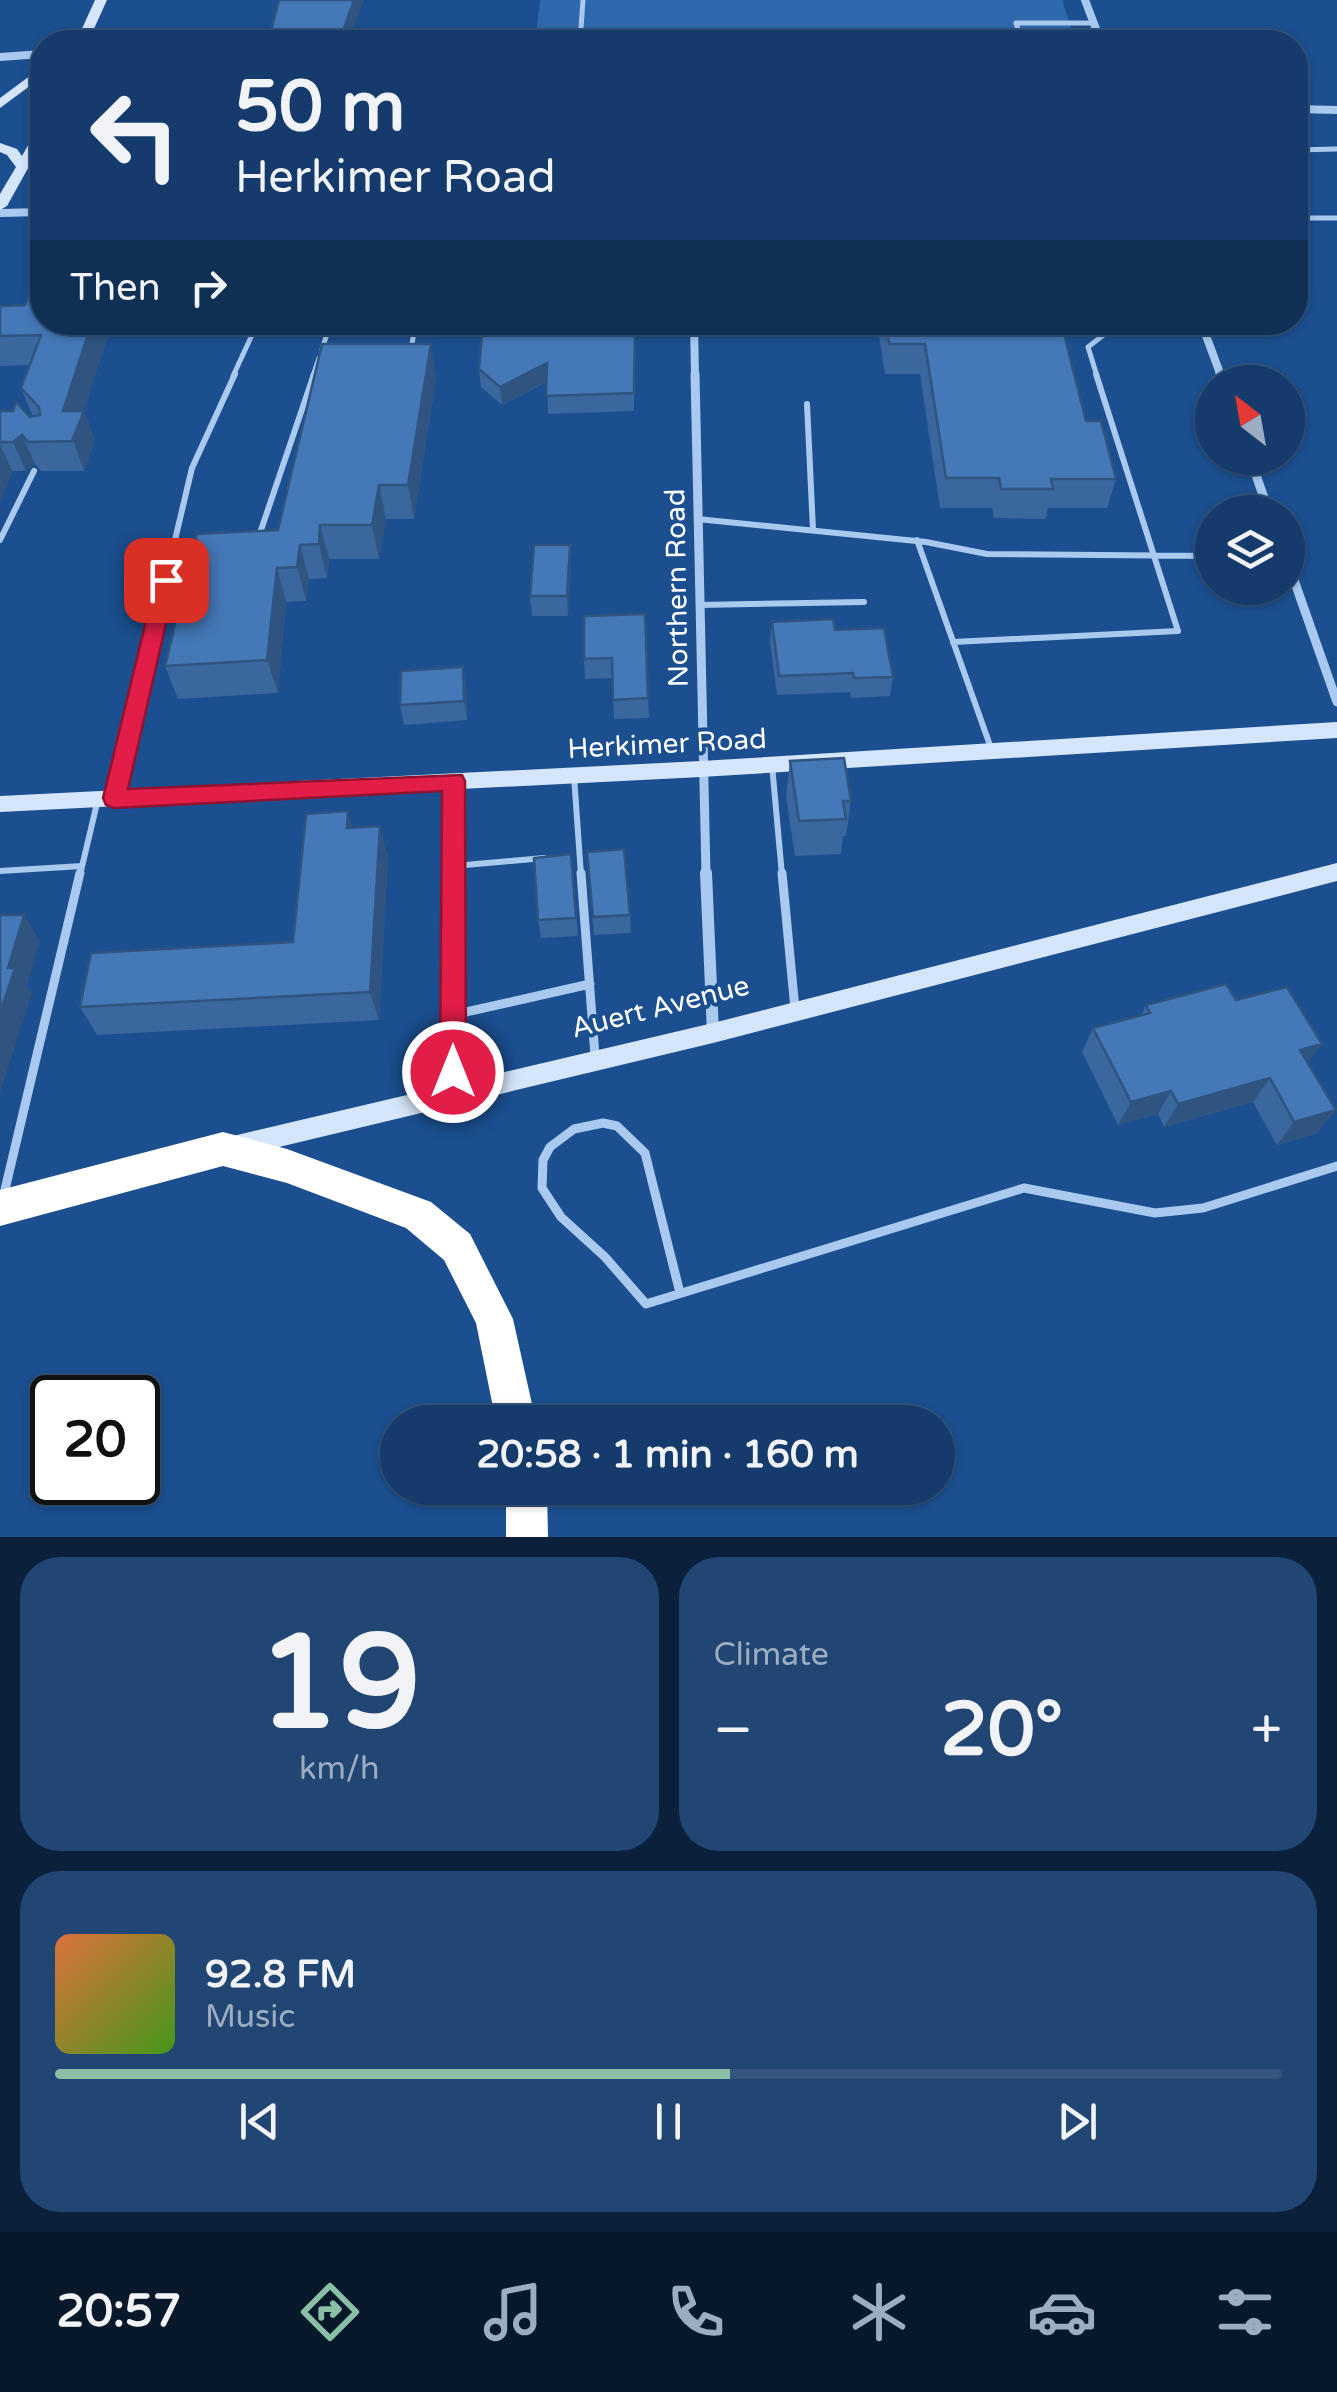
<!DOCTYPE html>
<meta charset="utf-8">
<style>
:root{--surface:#143b6b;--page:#214673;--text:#f1f3f6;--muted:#9dadc1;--line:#33557e;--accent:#8abfa5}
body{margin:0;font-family:"Varela Round",sans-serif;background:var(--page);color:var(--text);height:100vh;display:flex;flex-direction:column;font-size:38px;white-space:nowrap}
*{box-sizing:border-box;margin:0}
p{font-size:32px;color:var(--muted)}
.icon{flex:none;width:55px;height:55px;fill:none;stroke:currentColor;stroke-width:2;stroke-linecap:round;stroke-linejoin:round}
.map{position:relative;height:1537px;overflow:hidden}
.drawer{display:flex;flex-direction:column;gap:20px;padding:20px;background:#0b203b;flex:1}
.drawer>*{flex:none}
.top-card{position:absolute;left:30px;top:30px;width:1278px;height:305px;border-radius:40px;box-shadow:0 2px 8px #0004,0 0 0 2px var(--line);background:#143b6b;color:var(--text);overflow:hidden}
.needle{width:65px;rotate:329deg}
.fabs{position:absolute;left:1195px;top:365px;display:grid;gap:20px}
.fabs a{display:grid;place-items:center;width:110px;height:110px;border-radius:50%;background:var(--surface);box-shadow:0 2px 8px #0004,0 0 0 2px var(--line);font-size:50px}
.speed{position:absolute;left:30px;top:1375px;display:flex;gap:20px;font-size:50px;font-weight:700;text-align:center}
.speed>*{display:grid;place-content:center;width:130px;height:130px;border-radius:50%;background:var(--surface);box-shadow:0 2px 8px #0004,0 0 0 2px var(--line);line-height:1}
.speed .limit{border:5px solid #111;border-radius:15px;background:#fff;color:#111}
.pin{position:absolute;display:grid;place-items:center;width:85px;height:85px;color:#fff;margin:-42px;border-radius:20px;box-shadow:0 5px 15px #0006}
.me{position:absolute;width:110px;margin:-55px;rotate:0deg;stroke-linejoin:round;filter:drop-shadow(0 0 8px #0008)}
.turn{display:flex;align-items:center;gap:35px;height:210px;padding:0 40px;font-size:45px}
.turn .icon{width:130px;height:130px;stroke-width:2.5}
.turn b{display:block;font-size:70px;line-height:85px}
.then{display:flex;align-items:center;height:95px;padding:0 40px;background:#0003;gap:20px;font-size:38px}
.big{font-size:75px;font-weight:800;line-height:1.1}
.drawer .tile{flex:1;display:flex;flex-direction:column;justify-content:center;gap:15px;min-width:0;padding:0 35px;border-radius:40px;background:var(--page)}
.drawer .dial{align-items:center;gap:0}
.dial b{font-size:130px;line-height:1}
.song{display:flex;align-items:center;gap:30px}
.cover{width:120px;height:120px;border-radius:15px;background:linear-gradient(135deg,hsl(20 70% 55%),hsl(100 70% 35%))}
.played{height:10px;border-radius:5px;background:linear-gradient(90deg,var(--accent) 55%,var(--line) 55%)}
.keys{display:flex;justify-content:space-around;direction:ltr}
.heat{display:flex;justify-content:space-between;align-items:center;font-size:55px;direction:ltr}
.drawer .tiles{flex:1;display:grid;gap:20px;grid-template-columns:1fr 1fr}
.tile:last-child{grid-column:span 2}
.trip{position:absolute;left:380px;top:1405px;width:575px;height:100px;border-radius:50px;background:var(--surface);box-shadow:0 2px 8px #0004,0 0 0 2px var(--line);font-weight:800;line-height:100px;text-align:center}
.tabs{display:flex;height:160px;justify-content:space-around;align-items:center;background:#08182b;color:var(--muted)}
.tabs .icon{width:70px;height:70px}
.tabs .active{color:var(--accent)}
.tabs b{font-size:45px;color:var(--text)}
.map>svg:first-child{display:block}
.green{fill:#2e69ad}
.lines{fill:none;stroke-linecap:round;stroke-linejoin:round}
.lane-far2{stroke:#a9c9ee;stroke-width:5}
.lane-far1{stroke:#a9c9ee;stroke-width:6}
.lane{stroke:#a9c9ee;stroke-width:9}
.street-far2{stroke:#a9c9ee;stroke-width:8}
.street-far1{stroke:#a9c9ee;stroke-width:9}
.street{stroke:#a9c9ee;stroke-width:12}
.secondary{fill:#d6e6fa;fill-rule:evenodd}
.highway{fill:#fff;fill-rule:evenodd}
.wall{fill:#3a679d}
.shaded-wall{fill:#305480}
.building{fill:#4478b7;stroke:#305480;stroke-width:2.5}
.route{fill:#e11d48;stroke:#92132f;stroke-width:2.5}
.labels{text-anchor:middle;stroke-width:8;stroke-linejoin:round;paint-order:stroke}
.street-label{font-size:28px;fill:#fff;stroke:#1b4f8f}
</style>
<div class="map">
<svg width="1337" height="1537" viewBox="0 0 1337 1537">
<rect width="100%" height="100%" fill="#1b4f8f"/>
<!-- green -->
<path class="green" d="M540,0h522l14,42h-398l-23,-6 -119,2z"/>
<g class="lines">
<!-- lane-far2 -->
<path class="lane-far2" d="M580,42l3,-42
M1022,42l-6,-19h77
M1295,150l42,-1
M1295,218h42
M322,349l9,-27
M411,349l5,-27
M233,376l25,-54
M313,376l6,-18h4
M1097,376l-9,-29 22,-17h94"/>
<!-- lane-far1 -->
<path class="lane-far1" d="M807,404l6,126
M697,519l229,23 61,12 225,2
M259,536l55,-162
M0,540l34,-69
M917,540l75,211
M175,545l30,-1
M699,605l165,-3
M953,642l225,-11 -82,-257
M772,765l10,110
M574,776l7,99
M114,798l78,-330 43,-94
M454,866l90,-8
M0,871l82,-5
M80,875l18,-76
M454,875v-94"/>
<!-- lane -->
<path class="lane" d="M581,873l14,183
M782,873l13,136
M453,1015l137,-31
M453,1090l1,-217
M3,1198l77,-325
M680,1293l-35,-140 -28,-27 -14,-3 -29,6 -24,18 -7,13 -1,28 19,29 44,40 41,47 378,-116 131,25 48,-5 134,-42"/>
<!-- street-far2 -->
<path class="street-far2" d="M1085,0l16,42
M0,57l42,-3
M1295,109l42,1
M0,213l42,-1
M694,322l1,54
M1201,322l20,54"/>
<!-- street-far1 -->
<path class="street-far1" d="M695,374l11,501
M1220,374l3,8
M1250,458l19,54
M1288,563l49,139"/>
<!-- street -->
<path class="street" d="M706,873l7,160"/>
<!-- secondary -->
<path class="secondary" d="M95,0h12l-19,42h-12z
M42,67v10l-42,31v-10z
M42,128v15l-35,63 -7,4v-16l16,-27 -9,-12 -7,-3v-9l17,6 5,7 15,-27z
M1337,722v16l-636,39 -701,35v-16l701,-35z
M1337,863v18l-624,162 -480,115 -8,-3 -4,-8 4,-8 8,-3 480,-113z"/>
<!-- highway -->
<path class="highway" d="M223,1132l64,17 144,53 39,32 43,85 23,103h-40l-20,-99 -32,-63 -38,-32 -119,-45 -64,-17 -223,60v-36z
M506,1488h41l1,49h-42z"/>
</g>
<!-- wall -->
<path class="wall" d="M0,306l42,16h70l-28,89 11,29 -11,31h-43l-6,-7 -9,7h-14l-12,32v-92l33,6 -12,-29 9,-23 -30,1z
M881,322h180l25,99 30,58 -9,29h-59l-2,11 -52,-1 -2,-10h-52l-20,-134h-35l-6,-39z
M635,340l-1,71 -86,3 -1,-32 -45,23 -21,-18 -2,-18z
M431,344l5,34 -22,141h-28l-7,40h-50l-2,19 -18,1 -3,22 -20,1 -8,91 -100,6 -13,-33z
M571,565l-3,51h-36l-2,-20z
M645,614l4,104 -35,1 -2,-41 -27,1 -1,-20z
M772,622l63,8 58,47 -3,19 -39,2 -1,-6 -73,3 -7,-53z
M463,667l3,19 1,34 -63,5 -4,-20z
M790,761l61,40 -5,35h-3l-2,18 -46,2 -9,-60z
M353,827l35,29 -9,164 -282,15 -17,-28 213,-65z
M587,852l43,63 1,18 -37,2z
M571,854l7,82 -37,2 -3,-18z
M1236,1000l72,63 9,70 -40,12 -24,-43 -89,25 -6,-13 -40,11 -36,-73 11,-24 48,-13 5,-10z"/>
<!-- shaded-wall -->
<path class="shaded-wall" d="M354,0h10l-15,42h-10z
M92,322h20l-28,89 11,29 -11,31 -21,-60z
M431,344l5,34 -22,141 -6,-34z
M547,363l1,18 -46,24 -2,-18z
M22,435l13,29 -9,7 -13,-29z
M0,444l12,27 -12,32z
M379,485l7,34 -7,40 -7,-34z
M320,525l9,34 -2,19 -8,-34z
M300,545l9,34 -3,22 -9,-34z
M570,545l1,20 -3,51 -1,-20z
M277,568l9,34 -8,91 -11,-33z
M463,667l3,19 1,34 -3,-19z
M348,811l9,31 -10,-14z
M380,826l8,30 -9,164 -9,-28z
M24,915l16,26 -13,45 5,7 -32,100v-80l8,-45z
M1322,1044l-18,24 -4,-18z
M1270,1078l-17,24 -89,25 14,-23z
M1171,1091l-13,23 -40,11 13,-23z
M1336,1110l-19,23 -40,12 17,-23z"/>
<!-- building -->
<path class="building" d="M279,0h75l-15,42h-71z
M42,264v58h50l-29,89h21l-12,30 -44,1 -6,-7 -9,7h-13v-31h13l3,-9 14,15 10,-2 -1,-8 -18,-19 20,-53 -41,1v-30l25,-1z
M503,322h132l-1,71 -88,3 1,-33 -47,24 -21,-18 3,-34h20z
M886,322h175l25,99h15l15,58h-65l2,10h-52l-2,-11h-53l-21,-134h-36z
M322,344h109l-23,141h-29l-7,40h-52l-1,19 -19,1 -3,22 -20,1 -10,92 -102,6 32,-132 81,-4z
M534,545h36l-3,51h-37z
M645,614l3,84 -35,2 -1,-42 -28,1v-43z
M833,619l2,11 49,-2 9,49 -39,1 -1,-5 -74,3 -7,-54z
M463,667l1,34 -64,4 1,-34z
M844,758l7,43h-8l3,18 -47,2 -9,-60z
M348,811l-1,17 33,-2 -10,166 -290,15 11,-54 202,-11 13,-128z
M624,849l6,66 -37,2 -6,-65z
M571,854l5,64 -38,2 -4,-62z
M0,915h24l-16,53h7l-15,45z
M1226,984l10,16 51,-13 35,57 -22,6 36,60 -42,12 -24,-44 -92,26 -7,-13 -40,11 -38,-74 57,-15 -4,-8z"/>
<!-- route -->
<path class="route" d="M166,572l10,8 -48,209 334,-14 3,6 1,291 -3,9 -10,4 -9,-4 -4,-9 2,-281 -328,17 -8,-3 -3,-7 53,-218z"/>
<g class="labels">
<!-- street labels -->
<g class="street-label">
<text transform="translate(676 588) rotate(-91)" y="10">Northern Road</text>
<text transform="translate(667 743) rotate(-3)" y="10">Herkimer Road</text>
<text transform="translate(660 1006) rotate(-14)" y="10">Auert Avenue</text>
</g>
</g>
</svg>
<div class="fabs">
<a><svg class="needle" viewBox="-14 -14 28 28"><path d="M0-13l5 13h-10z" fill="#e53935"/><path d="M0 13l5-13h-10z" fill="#9dadc1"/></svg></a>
<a><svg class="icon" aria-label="layers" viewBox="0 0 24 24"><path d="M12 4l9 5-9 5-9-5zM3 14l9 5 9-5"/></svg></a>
</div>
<div class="speed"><div class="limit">20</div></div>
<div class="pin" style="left:166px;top:580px;background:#d93025"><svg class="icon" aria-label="arrive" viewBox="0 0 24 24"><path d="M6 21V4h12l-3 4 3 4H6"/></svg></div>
<svg class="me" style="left:453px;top:1072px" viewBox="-20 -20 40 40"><circle r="17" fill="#e11d48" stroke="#fff" stroke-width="3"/><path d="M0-11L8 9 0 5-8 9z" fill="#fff"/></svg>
<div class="trip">20:58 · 1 min · 160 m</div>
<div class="top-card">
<div class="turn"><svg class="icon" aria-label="left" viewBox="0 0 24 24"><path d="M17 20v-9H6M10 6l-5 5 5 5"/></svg><div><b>50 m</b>Herkimer Road</div></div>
<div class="then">Then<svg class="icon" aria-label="right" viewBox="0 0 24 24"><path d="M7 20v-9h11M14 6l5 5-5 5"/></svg></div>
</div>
</div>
<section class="drawer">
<div class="tiles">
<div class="tile dial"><b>19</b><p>km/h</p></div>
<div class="tile"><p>Climate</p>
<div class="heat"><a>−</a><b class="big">20°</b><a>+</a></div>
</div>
<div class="tile">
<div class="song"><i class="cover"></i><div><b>92.8 FM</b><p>Music</p></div></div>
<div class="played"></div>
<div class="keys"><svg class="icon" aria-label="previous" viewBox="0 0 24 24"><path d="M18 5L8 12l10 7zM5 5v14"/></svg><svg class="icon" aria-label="pause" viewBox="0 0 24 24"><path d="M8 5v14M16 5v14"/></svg><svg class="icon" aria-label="next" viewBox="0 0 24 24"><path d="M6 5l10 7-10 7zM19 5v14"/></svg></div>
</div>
</div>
</section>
<nav class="tabs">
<b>20:57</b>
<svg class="icon active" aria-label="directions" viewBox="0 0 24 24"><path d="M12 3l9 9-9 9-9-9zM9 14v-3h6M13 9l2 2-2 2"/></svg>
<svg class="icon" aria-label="music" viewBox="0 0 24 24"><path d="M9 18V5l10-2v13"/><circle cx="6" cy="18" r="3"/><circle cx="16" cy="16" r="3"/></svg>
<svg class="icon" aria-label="phone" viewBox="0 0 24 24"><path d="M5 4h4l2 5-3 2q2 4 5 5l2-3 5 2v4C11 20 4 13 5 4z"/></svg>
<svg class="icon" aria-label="climate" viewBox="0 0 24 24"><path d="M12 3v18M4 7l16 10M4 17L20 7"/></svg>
<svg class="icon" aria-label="car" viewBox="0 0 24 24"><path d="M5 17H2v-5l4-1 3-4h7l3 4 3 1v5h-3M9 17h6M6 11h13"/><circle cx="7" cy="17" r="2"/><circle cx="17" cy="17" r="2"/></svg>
<svg class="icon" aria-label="filters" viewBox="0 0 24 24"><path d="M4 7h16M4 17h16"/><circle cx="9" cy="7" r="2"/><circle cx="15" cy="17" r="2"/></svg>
</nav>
